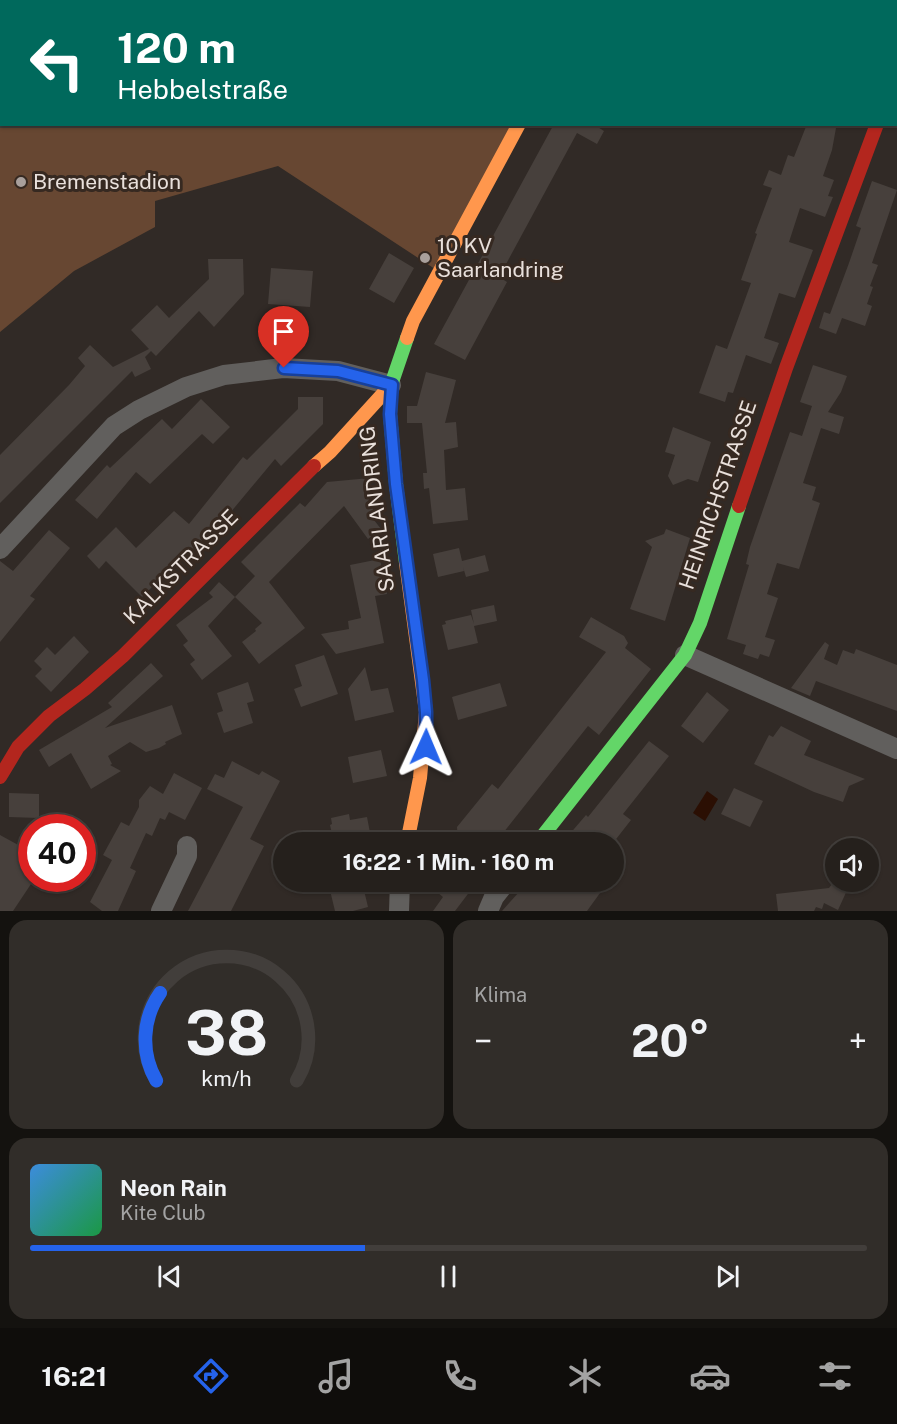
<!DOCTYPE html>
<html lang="de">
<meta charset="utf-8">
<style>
:root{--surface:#25201c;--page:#312d29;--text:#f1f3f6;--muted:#a3a3a3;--line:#423e3b;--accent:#2563eb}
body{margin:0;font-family:"Public Sans",sans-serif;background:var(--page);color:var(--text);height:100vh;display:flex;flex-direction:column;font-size:22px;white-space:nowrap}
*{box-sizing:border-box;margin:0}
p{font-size:20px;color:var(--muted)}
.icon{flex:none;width:33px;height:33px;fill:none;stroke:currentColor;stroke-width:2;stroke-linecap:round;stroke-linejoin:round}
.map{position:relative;height:911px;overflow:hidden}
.drawer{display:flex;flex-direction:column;gap:9px;padding:9px;background:#14120f;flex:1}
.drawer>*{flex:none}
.guide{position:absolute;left:0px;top:0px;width:897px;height:126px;box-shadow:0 2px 4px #0004,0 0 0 2px var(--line);background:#00695c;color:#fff;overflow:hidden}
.tools{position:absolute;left:825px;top:838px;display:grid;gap:12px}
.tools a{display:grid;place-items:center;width:54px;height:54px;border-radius:50%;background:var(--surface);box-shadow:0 2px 4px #0004,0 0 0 2px var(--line);font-size:30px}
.speed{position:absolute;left:18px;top:814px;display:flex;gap:12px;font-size:30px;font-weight:700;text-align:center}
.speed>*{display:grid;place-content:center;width:78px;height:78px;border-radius:50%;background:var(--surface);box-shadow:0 2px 4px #0004,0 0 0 2px var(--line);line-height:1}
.speed .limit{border:9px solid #d22;background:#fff;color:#111}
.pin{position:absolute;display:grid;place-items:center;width:51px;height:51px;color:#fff;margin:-62px -26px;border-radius:50% 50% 50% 0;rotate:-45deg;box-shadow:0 0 6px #0007}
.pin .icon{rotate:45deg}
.me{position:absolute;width:66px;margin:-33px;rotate:1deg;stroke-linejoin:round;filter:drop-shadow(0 0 4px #0008)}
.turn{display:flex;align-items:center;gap:21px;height:126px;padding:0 18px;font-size:27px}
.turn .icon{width:78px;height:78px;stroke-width:2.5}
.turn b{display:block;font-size:42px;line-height:51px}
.big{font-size:45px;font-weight:700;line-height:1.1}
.drawer .card{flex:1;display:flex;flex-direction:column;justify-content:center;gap:9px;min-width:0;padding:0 21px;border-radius:18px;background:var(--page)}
.drawer .dial{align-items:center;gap:0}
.dial svg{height:156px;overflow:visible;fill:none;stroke:var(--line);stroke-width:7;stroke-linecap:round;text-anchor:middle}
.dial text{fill:var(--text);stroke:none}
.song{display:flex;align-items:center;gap:18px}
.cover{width:72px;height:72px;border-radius:9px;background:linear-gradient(135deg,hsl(210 70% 55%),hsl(140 70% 35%))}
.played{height:6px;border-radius:3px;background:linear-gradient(90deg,var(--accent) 40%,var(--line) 40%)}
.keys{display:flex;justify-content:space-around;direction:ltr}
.heat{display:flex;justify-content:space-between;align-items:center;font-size:33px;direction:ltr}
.drawer .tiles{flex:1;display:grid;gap:9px;grid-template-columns:1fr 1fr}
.card:last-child{grid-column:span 2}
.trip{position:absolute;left:273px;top:832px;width:351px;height:60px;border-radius:30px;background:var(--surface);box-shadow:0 2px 4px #0004,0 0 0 2px var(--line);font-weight:700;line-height:60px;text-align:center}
.menu{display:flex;height:96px;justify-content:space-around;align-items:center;background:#0f0d0b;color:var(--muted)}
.menu .icon{width:42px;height:42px}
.menu .on{color:var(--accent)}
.menu b{font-size:27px;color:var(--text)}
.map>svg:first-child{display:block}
.green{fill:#674732}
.water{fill:#2b0f03}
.building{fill:#47403c}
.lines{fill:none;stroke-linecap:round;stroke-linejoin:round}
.street{stroke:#615f5d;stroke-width:20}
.fast{stroke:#63d668;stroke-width:14}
.slow{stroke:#ff974d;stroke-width:14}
.jam{stroke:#b3261e;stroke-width:14}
.route-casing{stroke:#184099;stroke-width:15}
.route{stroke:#2563eb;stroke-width:10}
.poi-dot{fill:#a9a09c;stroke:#362921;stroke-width:2}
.labels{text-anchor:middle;stroke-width:6;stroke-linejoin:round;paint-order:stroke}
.poi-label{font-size:21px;fill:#e9e0db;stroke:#362921;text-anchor:start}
.street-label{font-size:21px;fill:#e9e0db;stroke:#362921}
</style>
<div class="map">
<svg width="897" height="911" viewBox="0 0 897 911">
<rect width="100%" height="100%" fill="#312a26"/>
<!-- green -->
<path class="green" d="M0,0l511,1 -509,1v122l509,1 -76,144 -157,-103 -123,35v26l-81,44 -74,61z"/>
<!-- water -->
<path class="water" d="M707,791l11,8 -13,22 -12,-8z"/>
<!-- building -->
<path class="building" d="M554,124h39l11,7 -7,13 -20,-11 -78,144 8,5 -42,78 -31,-16z
M807,124h20l9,4 -4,22 -9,26 11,4 -6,16 5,1 -8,20 -25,-9 -11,34 24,8 -18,48 -16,-5 -15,45 15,5 -8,21 -25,-9 -13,38 -5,-1 -3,10 -26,-9 17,-48 11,4 24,-66 -10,-3 16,-46 -2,-1 17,-45 -9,-3 6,-15 12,5 7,-20 6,2z
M872,181l25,9 -25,73 6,2 -8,21 3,1 -6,17 5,2 -7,20 -23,-8 -6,16 -17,-6 5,-16 6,2 19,-51 12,-35 -5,-2z
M389,253l25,15 -20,35 -25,-14z
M208,259h35l1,35 -30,33 -15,-16 -43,45 -5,-5 -6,6 6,12 -16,8 -3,-6 -132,132v-48l69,-70 16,-19 -7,-8 12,-13 23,22 36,-18 -18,-19 26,-25 12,13 40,-39z
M271,268l42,3 -3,36 -42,-3z
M813,365l34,11 -6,16 -13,20 16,5 -5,17 -18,-6 -18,55 13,4 -4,13 8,3 -21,66 -22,-6 -10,31 11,4 -13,39 10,3 -6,17 -9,-3 -2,5 -15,-5 3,-9 -19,-6 22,-74 -3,-1 4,-17 40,-115 12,4 10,-30 -12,-4z
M426,372l30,8 -11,43 11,-1 2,25 -14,3 2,40 19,-2 3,32 -35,4 -4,-36 -5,1 -1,-16h4l-5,-50h-15v-17h10z
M298,397h25v27l-42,42 -6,-7 -50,60 -38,38 -3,-2 -42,42 -36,-36 -7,8 -12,-13 29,-29 20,21 38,-37 15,13 54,-67 4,3 51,-51z
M201,399l29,28 -17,17 -11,-10 -52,50 -14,-12 -39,47 -22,-19 32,-35 3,3 52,-49 10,10z
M673,427l38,15 -13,40 -10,-3 -15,6 -5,-9 7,-21 -10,-3z
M370,478l4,42 7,9 -13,10 -24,-33 -75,76 36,46 -46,36 -17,-22 14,-11 -1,-2 7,-6 -27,-26 20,-21 -14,-14 59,-59 5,4 22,-25z
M666,529l24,9 -25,83 -35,-12 22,-62 -7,-6 19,-7z
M49,530l21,18 -40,48 5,3 -35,43v-81l13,10z
M459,548l3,13 23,-6 4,16 -23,6 -3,-10 1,4 -26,6 -5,-23z
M380,559l7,35 -12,2 9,47 -48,11 -15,-20 28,-5 -1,-8 13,-3 -11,-53z
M219,582l16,15 -27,29 24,30 -30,24 -12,-16 5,-4 -12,-15 5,-4 -12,-16 37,-28 -4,-4z
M494,605l3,16 -23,5 4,17 -30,7 -6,-25 4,-1 -1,-3 26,-6 3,9 -3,-14z
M591,617l33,19 4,7 -3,5 26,21 -52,66 -11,-9 -93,117h-37l-1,-16 35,-43 6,5 108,-137 -27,-15z
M74,636l15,16 -38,40 -16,-16 7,-7 -8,-8 13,-14 8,8z
M825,642l4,3 -5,14 13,6 6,-15 11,4 2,-5 41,16v46l-81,-30 -6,15 -19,-8z
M324,655l14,39 -37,13 -7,-18 8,-3 -7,-21z
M151,663l12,13 -58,52 67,-23 10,29 -17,8 1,2 -7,4 -13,4 -16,-10 -22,14 4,8 -2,1 11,6 -30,18 -20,-36 -22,14 -10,-17 73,-43 -4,-4z
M365,667l6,24 17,-3 6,24 -39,9 -7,-32z
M248,682l6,19 -7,2 6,20 -29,10 -7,-20 6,-2 -6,-18z
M500,683l7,23 -49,14 -6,-23z
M707,692l22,18 -26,33 -22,-17z
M781,726l30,15 -7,14 61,24 -16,7 -6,16 -29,-10 -60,-28 15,-29 4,2z
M649,741l20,15 -46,58 8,6 -18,23h-51l24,-28 2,2z
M381,750l6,26 -34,7 -5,-26z
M232,761l27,14 3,-4 18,10 -30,58 14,7 -33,65h-43l55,-104 -36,-18 8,-15 9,4z
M174,773l28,15 -17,32 -16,-8 -4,8 -5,-2 -8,18 -6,-3 -16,35 6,3 -18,40h-16l-12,-9 22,-42 -9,-5 18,-33 8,4 10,-19v-7l11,-14 13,8z
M734,788l29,13 -13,26 -29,-13z
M9,793l30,1v24l-30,-1z
M349,814l1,6 17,-3 4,21 -21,5h-16l-4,-18 2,-1 -1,-6z
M0,835l31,17v32l-18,27h-13z
M835,880l1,2 13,4 -11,24 -14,-7 -2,6 -6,-2 -2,4h-36l-2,-17 53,-6z
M328,882h34l6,25 -15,4h-18z
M425,882h52l-22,29h-22l10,-14z
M528,882h80l-21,29h-85z"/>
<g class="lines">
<!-- street -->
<path class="street" d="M530,0l3,2
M586,2l1,-2
M896,73l1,-4
M0,549l114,-123 25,-16 47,-23 38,-12 59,-7 55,3 53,14
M685,655l212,94
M161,911l26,-55v-10
M399,911l1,-29
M488,911l6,-14 12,-15"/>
<!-- fast -->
<path class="fast" d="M406,563l-10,-79 -6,-70 1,-29 16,-47
M537,843l148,-188 15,-32 39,-117"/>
<!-- slow -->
<path class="slow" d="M407,338l6,-17 106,-197
M314,466l16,-14 61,-67
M406,563l20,149 -6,66 -13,65"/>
<!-- jam -->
<path class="jam" d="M739,506l47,-138 91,-244
M0,777l18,-30 31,-31 36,-27 38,-33 191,-190"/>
</g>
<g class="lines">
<defs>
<path id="route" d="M284,368l54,3 54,14 -2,29 6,70 27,196 3,32v35"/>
</defs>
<!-- route casing -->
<use href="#route" class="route-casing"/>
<!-- route -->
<use href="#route" class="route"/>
</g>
<!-- markers -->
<g class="poi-dot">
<circle cx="21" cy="182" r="6"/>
<circle cx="425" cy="258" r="6"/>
</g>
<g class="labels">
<!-- poi labels -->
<g class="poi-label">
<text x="33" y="189">Bremenstadion</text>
<text x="437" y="253">10 KV<tspan x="437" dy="24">Saarlandring</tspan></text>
</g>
<!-- street labels -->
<g class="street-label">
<text transform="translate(718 495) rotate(-71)" y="7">HEINRICHSTRASSE</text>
<text transform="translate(377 509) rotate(-97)" y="7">SAARLANDRING</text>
<text transform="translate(181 567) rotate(-45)" y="7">KALKSTRASSE</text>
</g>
</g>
</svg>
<div class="tools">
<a><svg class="icon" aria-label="sound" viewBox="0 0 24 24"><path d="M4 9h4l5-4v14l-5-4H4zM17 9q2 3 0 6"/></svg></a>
</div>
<div class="speed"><div class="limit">40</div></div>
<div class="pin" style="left:284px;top:368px;background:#d93025"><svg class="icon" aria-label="arrive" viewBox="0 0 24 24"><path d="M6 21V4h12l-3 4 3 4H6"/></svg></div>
<svg class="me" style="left:426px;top:747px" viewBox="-20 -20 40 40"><path d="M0-17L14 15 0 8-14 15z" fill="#2563eb" stroke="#fff" stroke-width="4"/></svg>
<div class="trip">16:22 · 1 Min. · 160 m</div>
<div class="guide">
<div class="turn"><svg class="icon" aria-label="left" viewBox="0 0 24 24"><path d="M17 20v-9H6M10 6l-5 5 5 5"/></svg><div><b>120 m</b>Hebbelstraße</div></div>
</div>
</div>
<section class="drawer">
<div class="tiles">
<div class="card dial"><svg viewBox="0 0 100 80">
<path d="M14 69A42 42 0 1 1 86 69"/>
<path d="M14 69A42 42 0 0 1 16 24" stroke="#2563eb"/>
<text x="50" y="56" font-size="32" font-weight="700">38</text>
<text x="50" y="72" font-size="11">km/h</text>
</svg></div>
<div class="card"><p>Klima</p>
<div class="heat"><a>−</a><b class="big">20°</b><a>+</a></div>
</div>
<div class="card">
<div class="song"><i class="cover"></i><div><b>Neon Rain</b><p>Kite Club</p></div></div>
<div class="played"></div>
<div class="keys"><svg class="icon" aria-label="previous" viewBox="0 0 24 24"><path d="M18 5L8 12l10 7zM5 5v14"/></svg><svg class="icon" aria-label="pause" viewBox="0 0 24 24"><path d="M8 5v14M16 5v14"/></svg><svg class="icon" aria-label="next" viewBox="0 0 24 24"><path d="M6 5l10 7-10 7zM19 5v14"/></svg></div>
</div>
</div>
</section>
<nav class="menu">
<b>16:21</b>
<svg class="icon on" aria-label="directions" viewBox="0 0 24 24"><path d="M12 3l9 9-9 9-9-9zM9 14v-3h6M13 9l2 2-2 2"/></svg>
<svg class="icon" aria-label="music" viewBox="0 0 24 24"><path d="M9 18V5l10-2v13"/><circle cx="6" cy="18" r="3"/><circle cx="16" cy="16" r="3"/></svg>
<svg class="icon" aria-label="phone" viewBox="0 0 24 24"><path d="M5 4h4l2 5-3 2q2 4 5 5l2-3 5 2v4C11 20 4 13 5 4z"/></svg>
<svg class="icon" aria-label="climate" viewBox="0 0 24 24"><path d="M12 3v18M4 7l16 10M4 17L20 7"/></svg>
<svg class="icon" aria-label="car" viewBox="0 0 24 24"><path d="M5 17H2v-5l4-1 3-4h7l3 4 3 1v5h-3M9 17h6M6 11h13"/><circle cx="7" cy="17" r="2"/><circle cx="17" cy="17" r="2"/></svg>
<svg class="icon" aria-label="filters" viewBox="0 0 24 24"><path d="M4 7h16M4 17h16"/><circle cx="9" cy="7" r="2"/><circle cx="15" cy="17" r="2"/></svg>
</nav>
